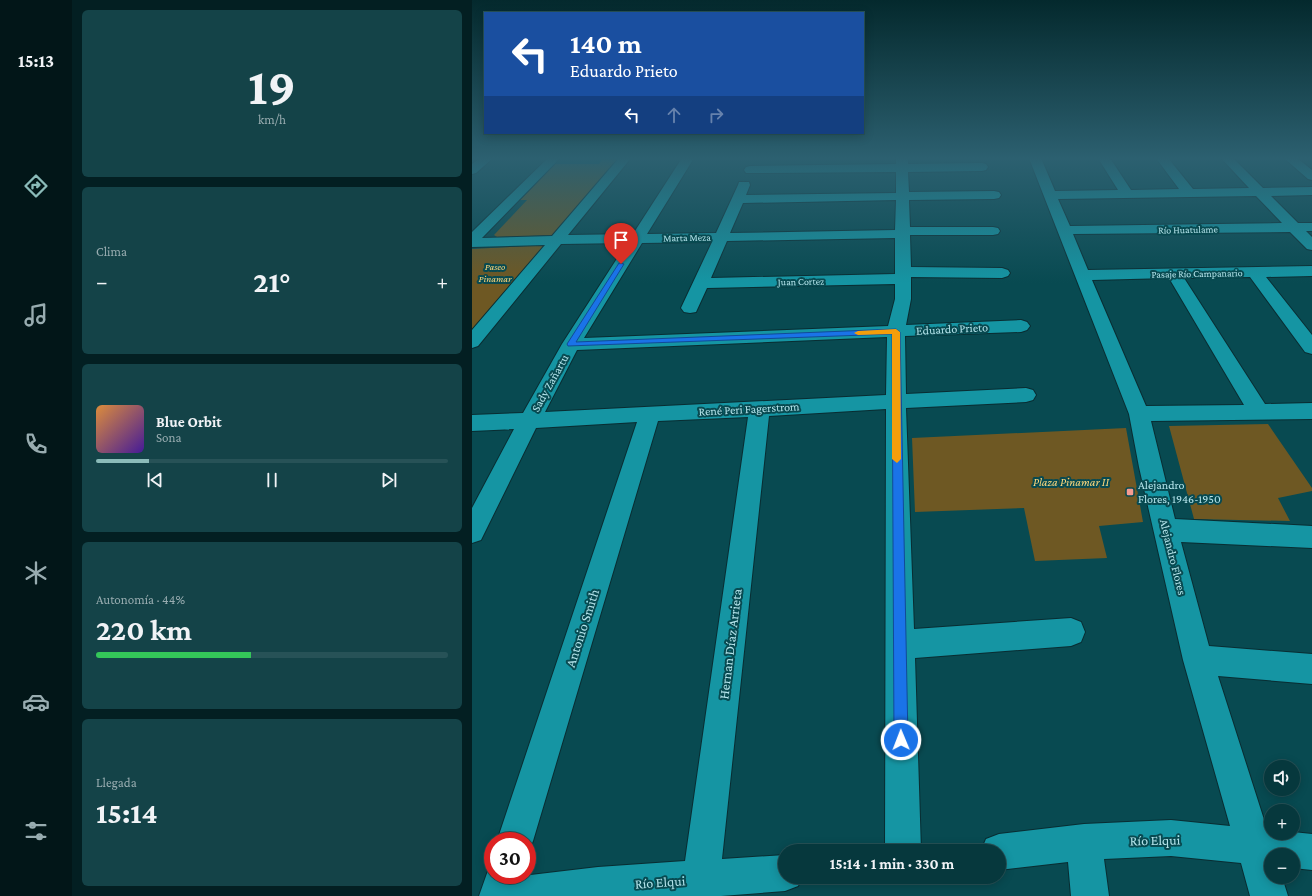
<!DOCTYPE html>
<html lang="es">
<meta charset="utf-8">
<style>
:root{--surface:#06383d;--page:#144348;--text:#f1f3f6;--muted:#98acb0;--line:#275257;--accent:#8bbbb9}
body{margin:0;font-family:"Crimson Pro",serif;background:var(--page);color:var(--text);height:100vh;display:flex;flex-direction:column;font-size:15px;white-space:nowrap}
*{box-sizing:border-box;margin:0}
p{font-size:13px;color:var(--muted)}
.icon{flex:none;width:22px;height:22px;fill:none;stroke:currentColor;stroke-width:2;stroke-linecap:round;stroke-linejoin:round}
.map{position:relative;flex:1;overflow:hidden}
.sheet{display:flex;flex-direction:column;gap:10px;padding:10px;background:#031f22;width:400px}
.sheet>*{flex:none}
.top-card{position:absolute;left:12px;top:12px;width:380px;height:122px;border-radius:0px;box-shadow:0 2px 10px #0003,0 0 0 1px var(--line);background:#1a4fa0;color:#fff;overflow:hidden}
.controls{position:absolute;left:792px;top:760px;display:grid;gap:8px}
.controls a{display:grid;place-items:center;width:36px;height:36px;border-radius:50%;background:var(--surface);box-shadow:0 2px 10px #0003,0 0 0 1px var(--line);font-size:20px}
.speed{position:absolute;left:12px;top:832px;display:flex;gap:8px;font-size:20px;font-weight:700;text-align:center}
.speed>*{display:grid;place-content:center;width:52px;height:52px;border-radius:50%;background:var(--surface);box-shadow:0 2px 10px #0003,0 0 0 1px var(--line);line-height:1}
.speed .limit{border:6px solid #d22;background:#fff;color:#111}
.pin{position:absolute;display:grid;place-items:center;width:34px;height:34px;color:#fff;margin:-41px -17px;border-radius:50% 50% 50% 0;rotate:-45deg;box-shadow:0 0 4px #0007}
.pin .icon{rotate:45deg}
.me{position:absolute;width:44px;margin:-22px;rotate:359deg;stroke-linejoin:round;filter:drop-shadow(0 0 3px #0008)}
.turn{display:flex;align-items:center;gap:14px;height:84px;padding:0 20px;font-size:18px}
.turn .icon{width:52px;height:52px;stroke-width:2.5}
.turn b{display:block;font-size:28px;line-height:34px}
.lanes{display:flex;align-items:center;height:38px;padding:0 20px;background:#0003;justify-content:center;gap:20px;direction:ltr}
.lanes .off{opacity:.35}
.big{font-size:30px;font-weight:700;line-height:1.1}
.sheet .widget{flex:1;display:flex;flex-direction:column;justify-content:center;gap:6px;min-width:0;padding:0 14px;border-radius:6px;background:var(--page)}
.sheet .dial{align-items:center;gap:0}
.dial b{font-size:52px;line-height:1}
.song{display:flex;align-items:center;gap:12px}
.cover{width:48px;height:48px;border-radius:6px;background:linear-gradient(135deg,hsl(30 70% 55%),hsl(260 70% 35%))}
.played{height:4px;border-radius:2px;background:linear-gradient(90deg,var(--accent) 15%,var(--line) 15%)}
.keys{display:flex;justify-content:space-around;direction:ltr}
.heat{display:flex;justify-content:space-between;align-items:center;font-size:22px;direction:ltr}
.charge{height:6px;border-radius:3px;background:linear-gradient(90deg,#34c759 44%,var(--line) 0)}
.trip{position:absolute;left:306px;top:844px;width:228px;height:40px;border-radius:20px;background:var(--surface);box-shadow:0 2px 10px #0003,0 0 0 1px var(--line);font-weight:700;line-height:40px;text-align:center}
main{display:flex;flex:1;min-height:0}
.tab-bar{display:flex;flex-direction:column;width:72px;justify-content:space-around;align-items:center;background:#021618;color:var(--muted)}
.tab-bar .icon{width:28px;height:28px}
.tab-bar .on{color:var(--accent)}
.tab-bar b{font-size:18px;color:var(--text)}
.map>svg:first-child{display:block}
.green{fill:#6e5823}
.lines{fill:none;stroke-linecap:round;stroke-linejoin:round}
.minor-casing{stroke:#092d32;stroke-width:2}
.minor{fill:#1595a3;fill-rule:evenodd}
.route{fill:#1a73e8;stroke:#114b97}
.slow{fill:#f59e0b}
.poi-dot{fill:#f59c92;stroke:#084a51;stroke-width:1.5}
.labels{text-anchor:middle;stroke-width:4;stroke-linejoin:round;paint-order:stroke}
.far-street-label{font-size:10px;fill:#b4e4eb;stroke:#084a51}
.far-park-label{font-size:10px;font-style:italic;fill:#fdd77c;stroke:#084a51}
.street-label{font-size:12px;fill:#b4e4eb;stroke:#084a51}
.park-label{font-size:12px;font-style:italic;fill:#fdd77c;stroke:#084a51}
.poi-label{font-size:12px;fill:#b4e4eb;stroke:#084a51;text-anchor:start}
.near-street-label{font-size:14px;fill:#b4e4eb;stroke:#084a51}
</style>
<main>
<nav class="tab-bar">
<b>15:13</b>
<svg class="icon on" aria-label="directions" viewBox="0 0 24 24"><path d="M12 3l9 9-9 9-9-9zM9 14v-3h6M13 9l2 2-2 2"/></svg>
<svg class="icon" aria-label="music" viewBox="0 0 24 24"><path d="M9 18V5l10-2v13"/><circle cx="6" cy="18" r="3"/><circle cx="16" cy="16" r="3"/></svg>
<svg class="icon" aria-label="phone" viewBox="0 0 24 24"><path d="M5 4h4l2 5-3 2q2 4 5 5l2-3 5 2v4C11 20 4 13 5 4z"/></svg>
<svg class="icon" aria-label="climate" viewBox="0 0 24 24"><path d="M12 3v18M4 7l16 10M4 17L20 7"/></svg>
<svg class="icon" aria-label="car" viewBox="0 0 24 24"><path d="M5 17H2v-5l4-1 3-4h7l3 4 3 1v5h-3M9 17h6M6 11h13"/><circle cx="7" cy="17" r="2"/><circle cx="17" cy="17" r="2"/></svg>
<svg class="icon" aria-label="filters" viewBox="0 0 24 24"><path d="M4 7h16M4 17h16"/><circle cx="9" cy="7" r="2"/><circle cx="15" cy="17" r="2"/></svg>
</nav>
<section class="sheet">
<div class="widget dial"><b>19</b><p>km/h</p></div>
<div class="widget"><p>Clima</p>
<div class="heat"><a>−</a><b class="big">21°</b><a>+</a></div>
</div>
<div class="widget">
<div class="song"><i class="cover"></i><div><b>Blue Orbit</b><p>Sona</p></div></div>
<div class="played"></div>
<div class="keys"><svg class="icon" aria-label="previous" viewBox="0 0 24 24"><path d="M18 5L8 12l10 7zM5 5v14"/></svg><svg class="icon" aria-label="pause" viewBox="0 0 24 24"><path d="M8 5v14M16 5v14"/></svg><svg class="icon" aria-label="next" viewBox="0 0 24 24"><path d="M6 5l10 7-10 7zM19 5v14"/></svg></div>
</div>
<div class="widget"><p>Autonomía · 44%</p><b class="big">220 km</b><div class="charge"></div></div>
<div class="widget"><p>Llegada</p><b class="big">15:14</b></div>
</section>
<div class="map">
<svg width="840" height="896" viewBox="0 0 840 896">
<rect width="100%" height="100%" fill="#084a51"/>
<!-- green -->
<path class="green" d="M131,158h17l-64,77 -59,2 -3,-2 33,-35h-7l35,-36h44z
M73,245l-73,85v-81z
M796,424l44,64v3l-34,7 12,23 -96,-2 -25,-93z
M654,428l17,94 -44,4 8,32 -72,3 -11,-53 -109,4 -3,-74z"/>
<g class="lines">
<defs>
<path id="minor" d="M8,158h13l-17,15 -4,1v-10z
M76,158h12l-78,80 70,-2 67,-78h12l-63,77 65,-1 49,-76h12l-47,76 69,-1 22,-48 1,-3h10l1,3 -4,10 150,-2v-21l-150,1 -2,-3 2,-3 4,-1 146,-2v-6h12v6l74,-1 4,1 2,3 -2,3 -4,1 -74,1 1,20 85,-1 5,1 2,3 -2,3 -5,1 -85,1 1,27h83l5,1 2,3 -2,3 -5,1h-83l1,32 91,1 6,2 2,3 -2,3 -6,2 -91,-1v22l-5,26 115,-5 6,2 3,4 -3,4 -6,2 -116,4 1,58 120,-6 7,2 3,5 -3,5 -7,2 -120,6 8,221 157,-11 10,4 4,10 -4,10 -10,4 -156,12 6,193h-36l1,-442 -117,7 -47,443 63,-4v22h17l-4,9 -13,5 -64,5h-242l12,-34 2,-1v14l29,1 76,-9 87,-6 63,-444 -90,4 -125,420 -6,13v-13h-30l140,-419 -101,6 -55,112 -9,3v-35l42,-79 -42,2v-16l51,-2 39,-69 65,-101 -66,1 -83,102 -6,2v-18l73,-85 -73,2v-15zM424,200l-1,30 -165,3 13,-30zM423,238v36l-184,4 16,-37zM240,242l-31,66 3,4 6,1 6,-1 11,-24 188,-4v15l-7,27 -304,12 58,-95zM415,337l-1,58 -341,17 32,-62z
M557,158h12l14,33 63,-1 -20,-32h12l21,32 48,-1 -23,-31h12l25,31 56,-1 -28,-30h12l30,30 49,-1v8l-41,1 27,27h14v8h-6l6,6v13l-5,-1 -17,-17 -217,2 15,36 224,-4v10l-46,1 46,58v19l-7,-2 -55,-75 -66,1 81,126 47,-1v16l-161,2 24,98 137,7v22l-131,-6 28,104 103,8v30l-94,-8 49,153 4,1v3l22,-1 19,2v36l-19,-2v-13h-22v22h11l6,19h-38l-9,-33 -70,-7 -67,3 5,37h-38l-3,-34 -69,8v-19h-18l5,-12 13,-5 85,-10 87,-4 59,6 -47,-166 -44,-193 -10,-53zM784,196l26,27 -212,3 -12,-27zM697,278l75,127 -98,1 -54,-126z
M812,158h13l15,12v10l-4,-1z"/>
</defs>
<!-- minor casing -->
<use href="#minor" class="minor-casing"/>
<!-- minor -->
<use href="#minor" class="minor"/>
</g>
<!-- sky -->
<linearGradient id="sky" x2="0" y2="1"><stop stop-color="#04292d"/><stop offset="0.56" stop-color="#2c6070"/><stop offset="1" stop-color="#2c6070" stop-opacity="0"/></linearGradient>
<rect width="840" height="283" fill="url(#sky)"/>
<!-- route -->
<path class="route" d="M147,263l5,1 -48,78 320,-13 4,3 8,408 -2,5 -5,2 -5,-2 -2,-5 -2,-406 -324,12 -1,-2z"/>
<!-- slow -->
<path class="slow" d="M424,329l4,3 1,127 -4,4 -5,-4v-125l-34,1 -4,-2 4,-2z"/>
<!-- markers -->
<rect class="poi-dot" x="654" y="488" width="8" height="8" rx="2"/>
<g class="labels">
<!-- far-street labels -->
<g class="far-street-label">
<text transform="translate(716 229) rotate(-1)" y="4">Río Huatulame</text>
<text transform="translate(215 237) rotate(-1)" y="4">Marta Meza</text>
<text transform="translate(725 273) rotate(-1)" y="4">Pasaje Río Campanario</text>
<text transform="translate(329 281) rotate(-1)" y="4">Juan Cortez</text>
</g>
<!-- far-park labels -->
<g class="far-park-label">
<text x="23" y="270">Paseo<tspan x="23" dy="12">Pinamar</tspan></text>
</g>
<!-- street labels -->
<g class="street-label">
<text transform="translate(480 329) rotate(-3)" y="4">Eduardo Prieto</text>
<text transform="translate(78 383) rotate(-61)" y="4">Sady Zañartu</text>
<text transform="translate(277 409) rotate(-3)" y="4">René Peri Fagerstrom</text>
<text transform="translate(701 557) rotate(76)" y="4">Alejandro Flores</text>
</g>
<!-- park labels -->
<g class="park-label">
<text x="599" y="486">Plaza Pinamar II</text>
</g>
<!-- poi labels -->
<g class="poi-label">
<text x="666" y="489">Alejandro<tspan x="666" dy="14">Flores, 1946-1950</tspan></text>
</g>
<!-- near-street labels -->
<g class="near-street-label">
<text transform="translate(110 628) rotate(-72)" y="5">Antonio Smith</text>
<text transform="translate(258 644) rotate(-83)" y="5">Hernan Díaz Arrieta</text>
<text transform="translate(683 840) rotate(-1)" y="5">Río Elqui</text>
<text transform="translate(188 882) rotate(-4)" y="5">Río Elqui</text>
</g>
</g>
</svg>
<div class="controls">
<a><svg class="icon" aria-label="sound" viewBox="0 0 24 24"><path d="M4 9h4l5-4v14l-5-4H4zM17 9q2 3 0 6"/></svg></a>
<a>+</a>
<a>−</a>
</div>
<div class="speed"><div class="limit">30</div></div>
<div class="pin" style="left:149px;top:264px;background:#d93025"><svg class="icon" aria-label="arrive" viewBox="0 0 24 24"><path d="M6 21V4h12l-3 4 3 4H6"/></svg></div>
<svg class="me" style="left:429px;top:740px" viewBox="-20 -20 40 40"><circle r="17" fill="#1a73e8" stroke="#fff" stroke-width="3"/><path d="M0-11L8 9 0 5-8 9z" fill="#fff"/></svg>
<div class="trip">15:14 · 1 min · 330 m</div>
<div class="top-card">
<div class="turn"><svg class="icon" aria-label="left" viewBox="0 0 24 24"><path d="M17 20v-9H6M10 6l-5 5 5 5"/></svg><div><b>140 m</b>Eduardo Prieto</div></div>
<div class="lanes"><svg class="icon" aria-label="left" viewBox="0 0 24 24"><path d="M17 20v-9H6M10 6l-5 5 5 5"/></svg><svg class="icon off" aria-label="ahead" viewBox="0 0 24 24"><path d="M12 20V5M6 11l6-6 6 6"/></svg><svg class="icon off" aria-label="right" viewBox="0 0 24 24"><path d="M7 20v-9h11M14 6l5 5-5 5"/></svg></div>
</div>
</div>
</main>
